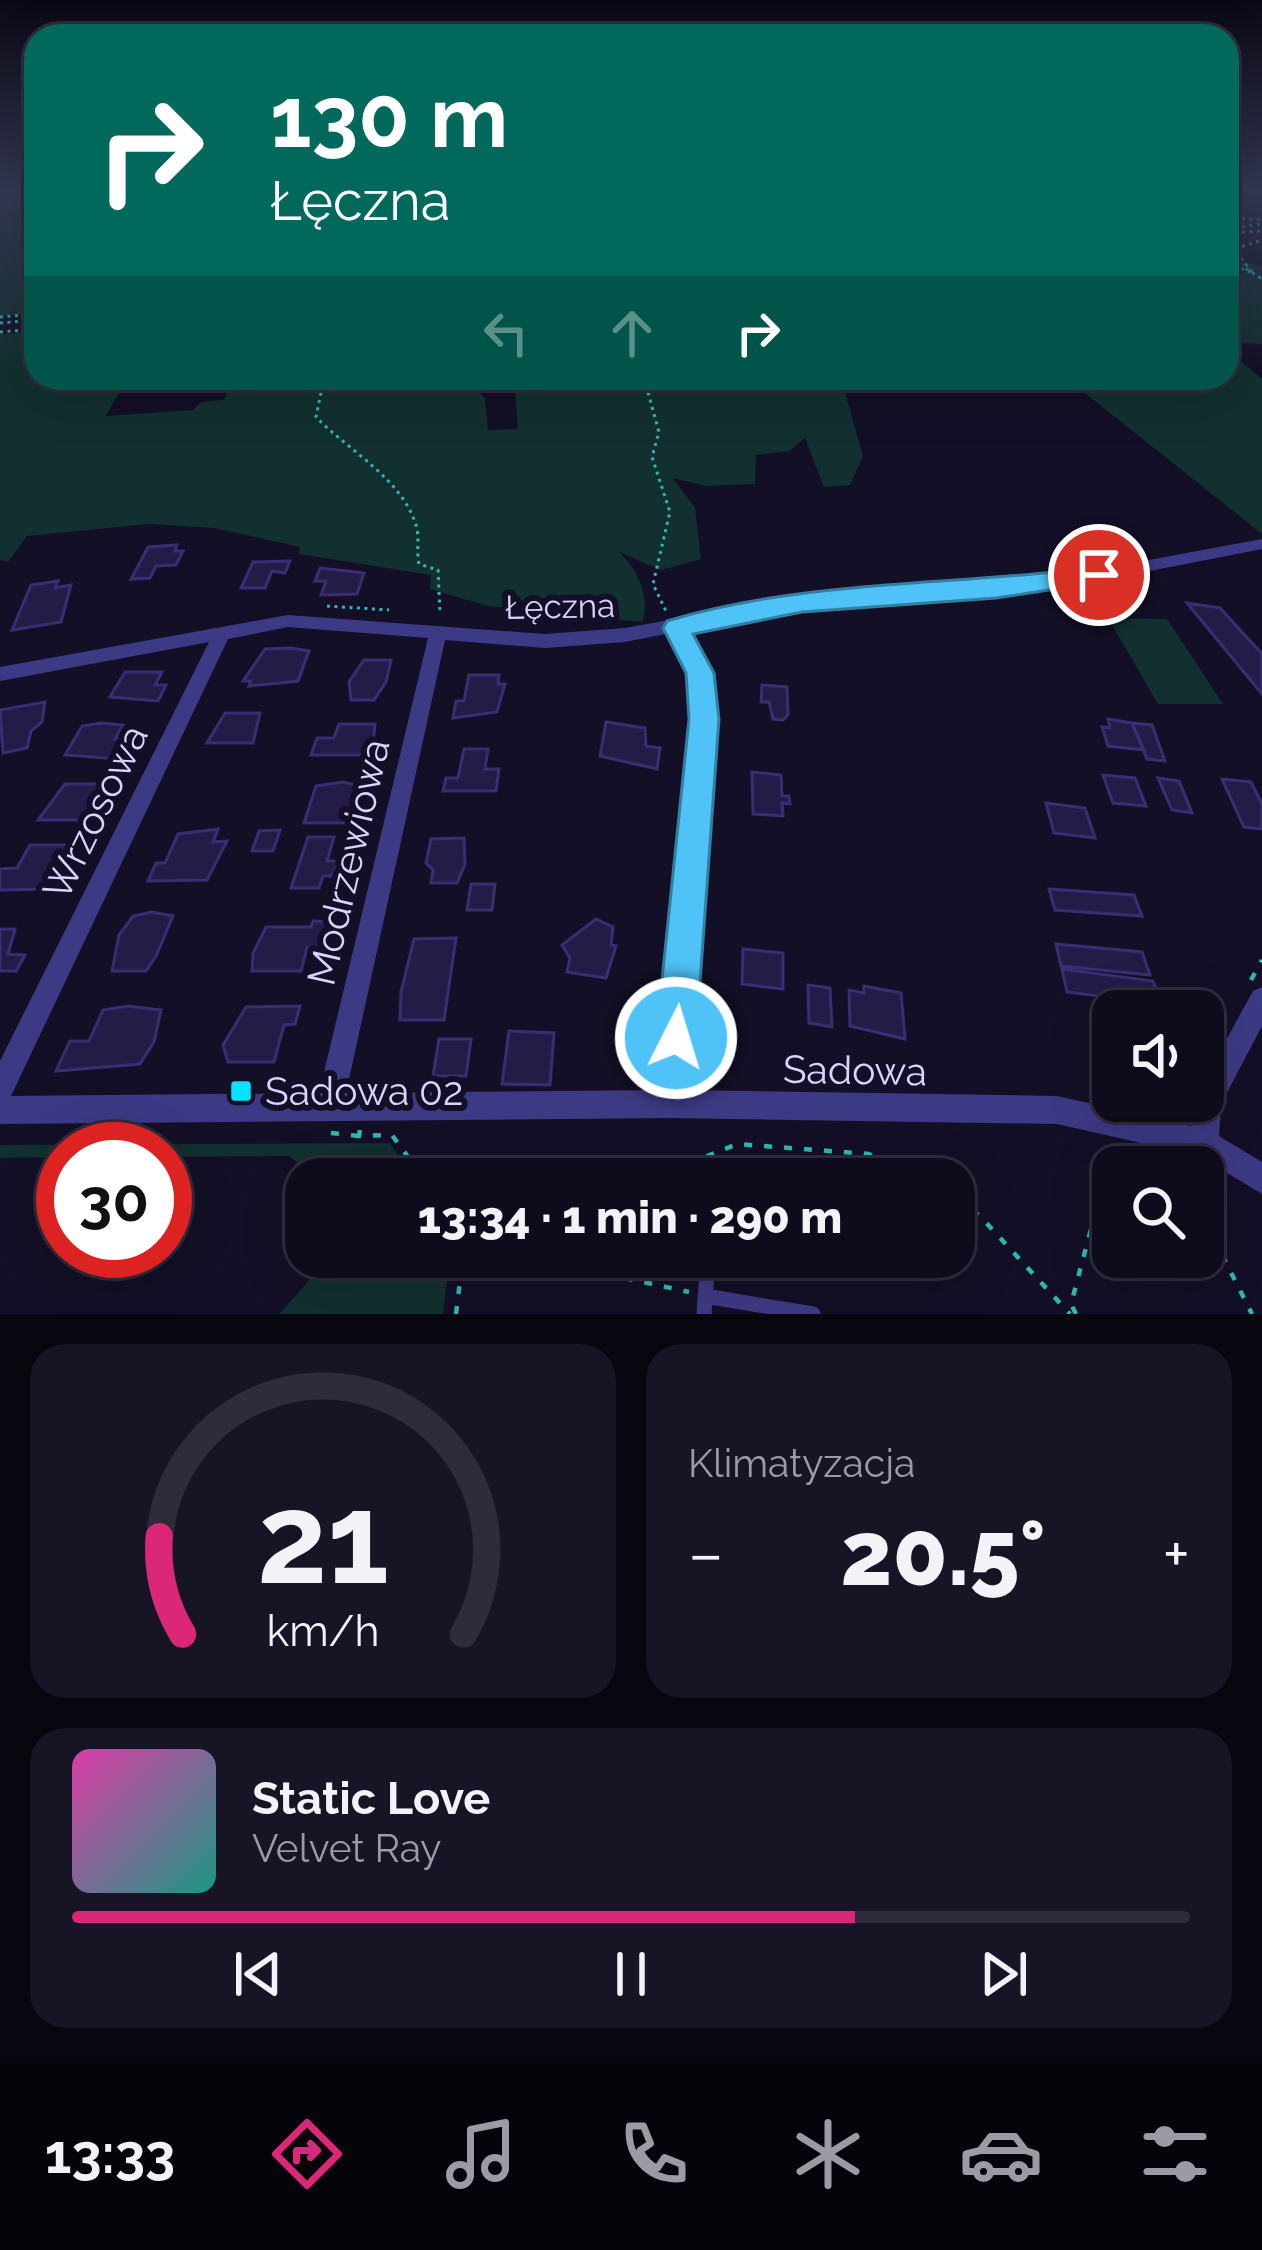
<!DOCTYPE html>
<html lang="pl">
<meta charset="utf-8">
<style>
:root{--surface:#0e0b1c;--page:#171425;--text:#f1f3f6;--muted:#9b9ba3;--line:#2e2b3b;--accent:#db2777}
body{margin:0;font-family:Raleway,sans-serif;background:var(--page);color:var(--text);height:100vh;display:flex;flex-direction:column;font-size:45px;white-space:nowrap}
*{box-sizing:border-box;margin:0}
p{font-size:39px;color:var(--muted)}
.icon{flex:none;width:66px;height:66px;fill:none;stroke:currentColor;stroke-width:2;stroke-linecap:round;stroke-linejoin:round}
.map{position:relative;height:1314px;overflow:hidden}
.panel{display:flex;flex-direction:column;gap:30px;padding:30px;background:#08060f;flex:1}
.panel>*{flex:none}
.hud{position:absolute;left:24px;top:24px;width:1215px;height:366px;border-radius:36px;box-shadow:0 12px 48px #0002,0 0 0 3px var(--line);background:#00695c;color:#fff;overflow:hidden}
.fabs{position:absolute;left:1092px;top:990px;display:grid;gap:24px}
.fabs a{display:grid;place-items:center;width:132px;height:132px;border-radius:24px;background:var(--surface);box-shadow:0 12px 48px #0002,0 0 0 3px var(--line);font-size:60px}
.speed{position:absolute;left:36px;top:1122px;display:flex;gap:24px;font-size:60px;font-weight:700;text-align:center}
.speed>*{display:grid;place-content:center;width:156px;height:156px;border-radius:50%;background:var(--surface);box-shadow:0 12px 48px #0002,0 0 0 3px var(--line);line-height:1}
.speed .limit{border:18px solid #d22;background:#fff;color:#111}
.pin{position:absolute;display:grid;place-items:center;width:102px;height:102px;color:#fff;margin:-51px;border:6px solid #fff;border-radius:50%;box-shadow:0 3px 12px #0007}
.me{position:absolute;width:132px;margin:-66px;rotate:5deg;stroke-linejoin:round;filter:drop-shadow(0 0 9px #0008)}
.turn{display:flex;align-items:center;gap:42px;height:252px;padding:0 48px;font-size:54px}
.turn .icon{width:156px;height:156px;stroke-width:2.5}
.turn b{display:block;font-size:84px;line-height:102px}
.lanes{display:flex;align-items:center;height:114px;padding:0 48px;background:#0003;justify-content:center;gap:60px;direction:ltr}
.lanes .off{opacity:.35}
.big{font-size:90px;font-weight:800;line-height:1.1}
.panel .widget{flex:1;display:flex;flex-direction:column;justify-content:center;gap:18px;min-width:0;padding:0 42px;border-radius:36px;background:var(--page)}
.panel .dial{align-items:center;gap:0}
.dial svg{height:312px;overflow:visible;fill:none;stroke:var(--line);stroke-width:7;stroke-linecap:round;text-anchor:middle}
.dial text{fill:var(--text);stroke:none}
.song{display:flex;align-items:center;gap:36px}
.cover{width:144px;height:144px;border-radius:18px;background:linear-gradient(135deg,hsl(320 70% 55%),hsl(170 70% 35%))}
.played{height:12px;border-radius:6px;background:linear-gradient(90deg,var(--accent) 70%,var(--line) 70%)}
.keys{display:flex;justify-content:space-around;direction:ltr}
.heat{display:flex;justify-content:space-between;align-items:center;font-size:66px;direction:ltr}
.panel .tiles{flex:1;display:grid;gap:30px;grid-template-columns:1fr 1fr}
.widget:last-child{grid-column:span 2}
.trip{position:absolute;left:285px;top:1158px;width:690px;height:120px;border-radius:36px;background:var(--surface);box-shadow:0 12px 48px #0002,0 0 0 3px var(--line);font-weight:800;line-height:120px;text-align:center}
.tab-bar{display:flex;height:192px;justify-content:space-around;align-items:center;background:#06040b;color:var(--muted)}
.tab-bar .icon{width:84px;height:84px}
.tab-bar .selected{color:var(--accent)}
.tab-bar b{font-size:54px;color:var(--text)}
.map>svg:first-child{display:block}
.green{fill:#12302f}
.building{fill:#241b47;stroke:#3b2d73;stroke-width:3}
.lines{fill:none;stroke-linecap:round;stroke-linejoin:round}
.path-far1{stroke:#2fb8b0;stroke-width:3;stroke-dasharray:3 4.5;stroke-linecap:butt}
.path{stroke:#2fb8b0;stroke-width:4.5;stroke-dasharray:8 12;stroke-linecap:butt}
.lane{stroke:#3d3a85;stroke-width:15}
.street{fill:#3d3a85;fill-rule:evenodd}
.route{fill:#4fc3f7;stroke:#337fa1;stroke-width:3}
.poi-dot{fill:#00e5ff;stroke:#130f26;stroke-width:4.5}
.labels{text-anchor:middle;stroke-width:12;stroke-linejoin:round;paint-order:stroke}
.street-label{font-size:33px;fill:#d9d4ff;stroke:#130f26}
.near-street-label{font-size:39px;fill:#d9d4ff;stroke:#130f26}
.near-poi-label{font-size:39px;fill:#d9d4ff;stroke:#130f26;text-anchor:start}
</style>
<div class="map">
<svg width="1262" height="1314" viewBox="0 0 1262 1314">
<rect width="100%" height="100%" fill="#130f26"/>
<!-- green -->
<path class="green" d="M0,191h36v122l-36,3z
M1227,257l35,10v77l-35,-2z
M36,331v47h91l-21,38 87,-6 8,-8 23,-2 10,-22h230l21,20 3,32 30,-1 -4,-51h327l22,78 -13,29 -26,2 -19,-49 -16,13 -33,4 -1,29 -49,2 -33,-8 22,30 6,51 -40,11 -42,-18c17,15 33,47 23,70l-154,-16 -58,-17 1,-14 -132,-21 1,-7 -86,-19 -66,-4 -121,12 -19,26 -8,-2v-226z
M1227,350l35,29v155l-196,-156h161z
M1108,618l59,1 56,85h-65z
M390,1143l23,36h-95l-29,-23 -124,1v-8h-102v8l-63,1v-13z
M320,1257h130l-7,57h-164l28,-31z"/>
<!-- building -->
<path class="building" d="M177,545l-2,6h8l-7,14 -20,1 -6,12 -19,1 17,-32z
M290,561l-5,12 -13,-2 -7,17h-24l12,-26z
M320,568l44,5 -7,21 -36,1 5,-14h-11z
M58,581l-3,7 16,-3 -10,37 -49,8 19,-45z
M1187,603l33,5 42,46v40z
M291,648l18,3 -11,30 -49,5 2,-5h-8l22,-32z
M364,660h27l-5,22 -12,18h-23l-2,-18z
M125,672h37l-7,13h11l-8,16 -48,-4z
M469,675h30l-1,9h7l-8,28 -44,6 3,-17h8z
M762,685l25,2 1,28 -5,5 -10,-1 -4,-17h-8z
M45,702l-3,20 -11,9 -4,17 -24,5 -3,-43z
M225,713h35l-7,30h-46z
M1108,719l24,4 12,27 -36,-4 -6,-19 8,1z
M606,722l39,6 1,18 14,2 -3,21 -57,-13z
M101,723l22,2 -8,14h14l-10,20 -54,-4 17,-29z
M1132,723l20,2 13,36 -18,-2z
M339,724h36l-3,31h-61l6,-17h17z
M464,749h24l-3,20h14l-3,22h-53l3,-13h12z
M752,772l29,3 1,21h7l1,8 -8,-1 1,13 -30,-2z
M1103,775l32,3 11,28 -33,-3z
M1158,778l21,3 13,32 -20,-3z
M1222,779l29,3 11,22v25l-18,-2z
M343,782l17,4 -11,37h-45l12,-37z
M65,784h39l-15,36h-51z
M1046,803l39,5 10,30 -41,-5z
M218,829l-5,13 14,-1 -20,39 -59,1 8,-18h9l13,-29z
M280,830l-7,21h-21l7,-20z
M308,837h26l-7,24h11l-2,7 -5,8h-8l-4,12h-28z
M464,838l1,26 -8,19h-26l2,-13 -7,-7 5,-24z
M30,845h38l-13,24h14l-13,20 -56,1v-21l17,-1z
M471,884h24l-3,26h-25z
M1049,889l85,6 8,21 -87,-6z
M152,912l21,4 -17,40 -10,15h-34l7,-36 14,-19z
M596,919l17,8 -2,18 5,1 -10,32 -39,-6 3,-14 -8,-13z
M313,921l18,1 -7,26h-17l-6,23h-49l1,-18 13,-26h45z
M0,929h15l-7,25 17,1 -9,16h-16z
M456,938l-12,82h-44l1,-28 13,-53z
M1056,944l86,8 8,23 -89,-9z
M743,949l40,4v36l-41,-5z
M1062,969l91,12 8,23 -94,-12z
M808,985l22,3 2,39 -23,-4z
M864,986l37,7 4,46 -55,-13 -1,-36 15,3z
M128,1006l33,4 -7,32 -14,22 -84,7 14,-30h19l14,-31z
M300,1006l-5,18 -11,1 -10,37h-46l-5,-17 23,-38z
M509,1031l45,2 -4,52 -48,-1z
M1091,1033l22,3v26l-16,-2z
M439,1039h32l-5,37h-33z"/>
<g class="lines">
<!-- path-far1 -->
<path class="path-far1" d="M1227,217l35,3
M1227,228l35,-4
M1227,233l35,-2
M1227,256l35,23
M1227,263l23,9
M1252,272l-18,-23 28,-9
M0,317l36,-3
M0,323l36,-3
M0,332l36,-3
M324,378l-8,39c33,34 85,61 100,108 4,13 0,26 3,39l19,6 2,43
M644,378l15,54 -7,25 18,55 -17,72 13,27
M327,606l62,4"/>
<!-- path -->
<path class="path" d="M1251,980l11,-20
M360,1130l-1,6 33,-1 32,44
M331,1133l28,3
M1137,1167l11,-12
M1209,1178l1,53 42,83
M651,1179l86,-35 132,10 45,25
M954,1201l25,14 91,99
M527,1257l162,35
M456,1314l7,-57
M1076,1314l-5,-10 24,-90 18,-20"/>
<!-- lane -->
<path class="lane" d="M705,1296l108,18
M704,1314l4,-57"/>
<!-- street -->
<path class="street" d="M1262,539v10l-194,38 -265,21 -117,22 23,43 5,47 -28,370 371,6 134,30 3,-25h9v-19l50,-91 9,-4v39l-41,78 -2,32 43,26v32l-63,-38 -142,-32 -386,-6 -671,6v-63l209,-419 -209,39v-14l288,-52 257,19 80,-6 178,-32 265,-21zM288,627l140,11 -109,455 -308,3 217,-457zM670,633l21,40 3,47 -36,370 -312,3 99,-453 100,8 80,-6z"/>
</g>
<!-- sky -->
<linearGradient id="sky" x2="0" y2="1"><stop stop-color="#0a0815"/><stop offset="0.51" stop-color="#333752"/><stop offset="1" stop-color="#333752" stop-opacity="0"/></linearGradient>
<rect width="1262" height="374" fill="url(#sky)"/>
<!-- route -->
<path class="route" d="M1099,567l13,8 -4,6 -112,17 -194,14 -109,22 21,39 5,46 -23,319 -6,14 -14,6 -14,-6 -6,-14 33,-319 -3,-46 -23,-45 4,-7c138,-42 290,-35 432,-54z"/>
<!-- markers -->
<rect class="poi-dot" x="229" y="1079" width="24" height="24" rx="6"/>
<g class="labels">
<!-- street labels -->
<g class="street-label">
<text transform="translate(560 606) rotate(-1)" y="12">Łęczna</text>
</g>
<!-- near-street labels -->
<g class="near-street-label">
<text transform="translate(95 812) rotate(-64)" y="14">Wrzosowa</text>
<text transform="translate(348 862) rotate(-77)" y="14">Modrzewiowa</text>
<text transform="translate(855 1070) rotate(1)" y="14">Sadowa</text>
</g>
<!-- near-poi labels -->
<g class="near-poi-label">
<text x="265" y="1105">Sadowa 02</text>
</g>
</g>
</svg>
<div class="fabs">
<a><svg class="icon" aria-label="sound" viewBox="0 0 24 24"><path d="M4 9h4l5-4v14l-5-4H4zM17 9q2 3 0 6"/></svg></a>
<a><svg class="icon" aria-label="search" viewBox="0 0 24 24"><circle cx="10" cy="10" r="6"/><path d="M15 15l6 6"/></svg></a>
</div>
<div class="speed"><div class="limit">30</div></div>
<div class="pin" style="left:1099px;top:575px;background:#d93025"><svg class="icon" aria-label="arrive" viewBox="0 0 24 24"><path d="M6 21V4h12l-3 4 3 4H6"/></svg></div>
<svg class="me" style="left:676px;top:1038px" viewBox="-20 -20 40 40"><circle r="17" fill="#4fc3f7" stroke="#fff" stroke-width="3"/><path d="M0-11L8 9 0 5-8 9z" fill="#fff"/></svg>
<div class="trip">13:34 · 1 min · 290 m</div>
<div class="hud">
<div class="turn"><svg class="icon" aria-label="right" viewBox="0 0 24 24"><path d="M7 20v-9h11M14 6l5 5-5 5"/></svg><div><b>130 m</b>Łęczna</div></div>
<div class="lanes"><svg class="icon off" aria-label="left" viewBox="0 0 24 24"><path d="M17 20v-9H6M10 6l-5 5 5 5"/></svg><svg class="icon off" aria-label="ahead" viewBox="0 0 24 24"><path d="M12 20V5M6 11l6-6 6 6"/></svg><svg class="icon" aria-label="right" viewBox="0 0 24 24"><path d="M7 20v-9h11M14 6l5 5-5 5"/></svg></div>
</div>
</div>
<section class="panel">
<div class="tiles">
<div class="widget dial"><svg viewBox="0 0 100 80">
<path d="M14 69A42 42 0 1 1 86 69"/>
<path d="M14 69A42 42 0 0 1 8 44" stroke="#db2777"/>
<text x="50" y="56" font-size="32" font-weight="700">21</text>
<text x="50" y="72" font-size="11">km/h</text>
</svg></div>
<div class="widget"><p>Klimatyzacja</p>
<div class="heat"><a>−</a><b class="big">20.5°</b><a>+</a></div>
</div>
<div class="widget">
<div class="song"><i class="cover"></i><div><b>Static Love</b><p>Velvet Ray</p></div></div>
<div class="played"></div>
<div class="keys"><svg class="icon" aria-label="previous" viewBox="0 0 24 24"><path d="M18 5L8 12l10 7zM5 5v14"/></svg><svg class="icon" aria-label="pause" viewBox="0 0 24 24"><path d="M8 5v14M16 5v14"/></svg><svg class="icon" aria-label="next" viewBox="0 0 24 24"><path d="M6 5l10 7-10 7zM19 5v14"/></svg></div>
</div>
</div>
</section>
<nav class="tab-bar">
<b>13:33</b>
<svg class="icon selected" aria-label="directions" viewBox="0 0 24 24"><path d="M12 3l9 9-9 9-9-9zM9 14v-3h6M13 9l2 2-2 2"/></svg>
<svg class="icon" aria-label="music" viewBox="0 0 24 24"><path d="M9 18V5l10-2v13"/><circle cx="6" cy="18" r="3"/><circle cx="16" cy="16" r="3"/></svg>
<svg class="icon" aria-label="phone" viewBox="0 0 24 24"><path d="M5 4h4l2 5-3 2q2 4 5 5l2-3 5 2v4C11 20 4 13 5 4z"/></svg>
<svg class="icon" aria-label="climate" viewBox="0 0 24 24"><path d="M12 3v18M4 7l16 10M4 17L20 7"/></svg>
<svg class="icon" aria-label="car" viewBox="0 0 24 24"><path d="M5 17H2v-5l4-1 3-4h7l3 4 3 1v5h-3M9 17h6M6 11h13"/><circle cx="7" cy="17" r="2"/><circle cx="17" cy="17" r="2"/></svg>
<svg class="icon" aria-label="filters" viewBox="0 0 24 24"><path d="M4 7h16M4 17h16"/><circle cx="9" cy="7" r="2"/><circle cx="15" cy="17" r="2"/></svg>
</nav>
